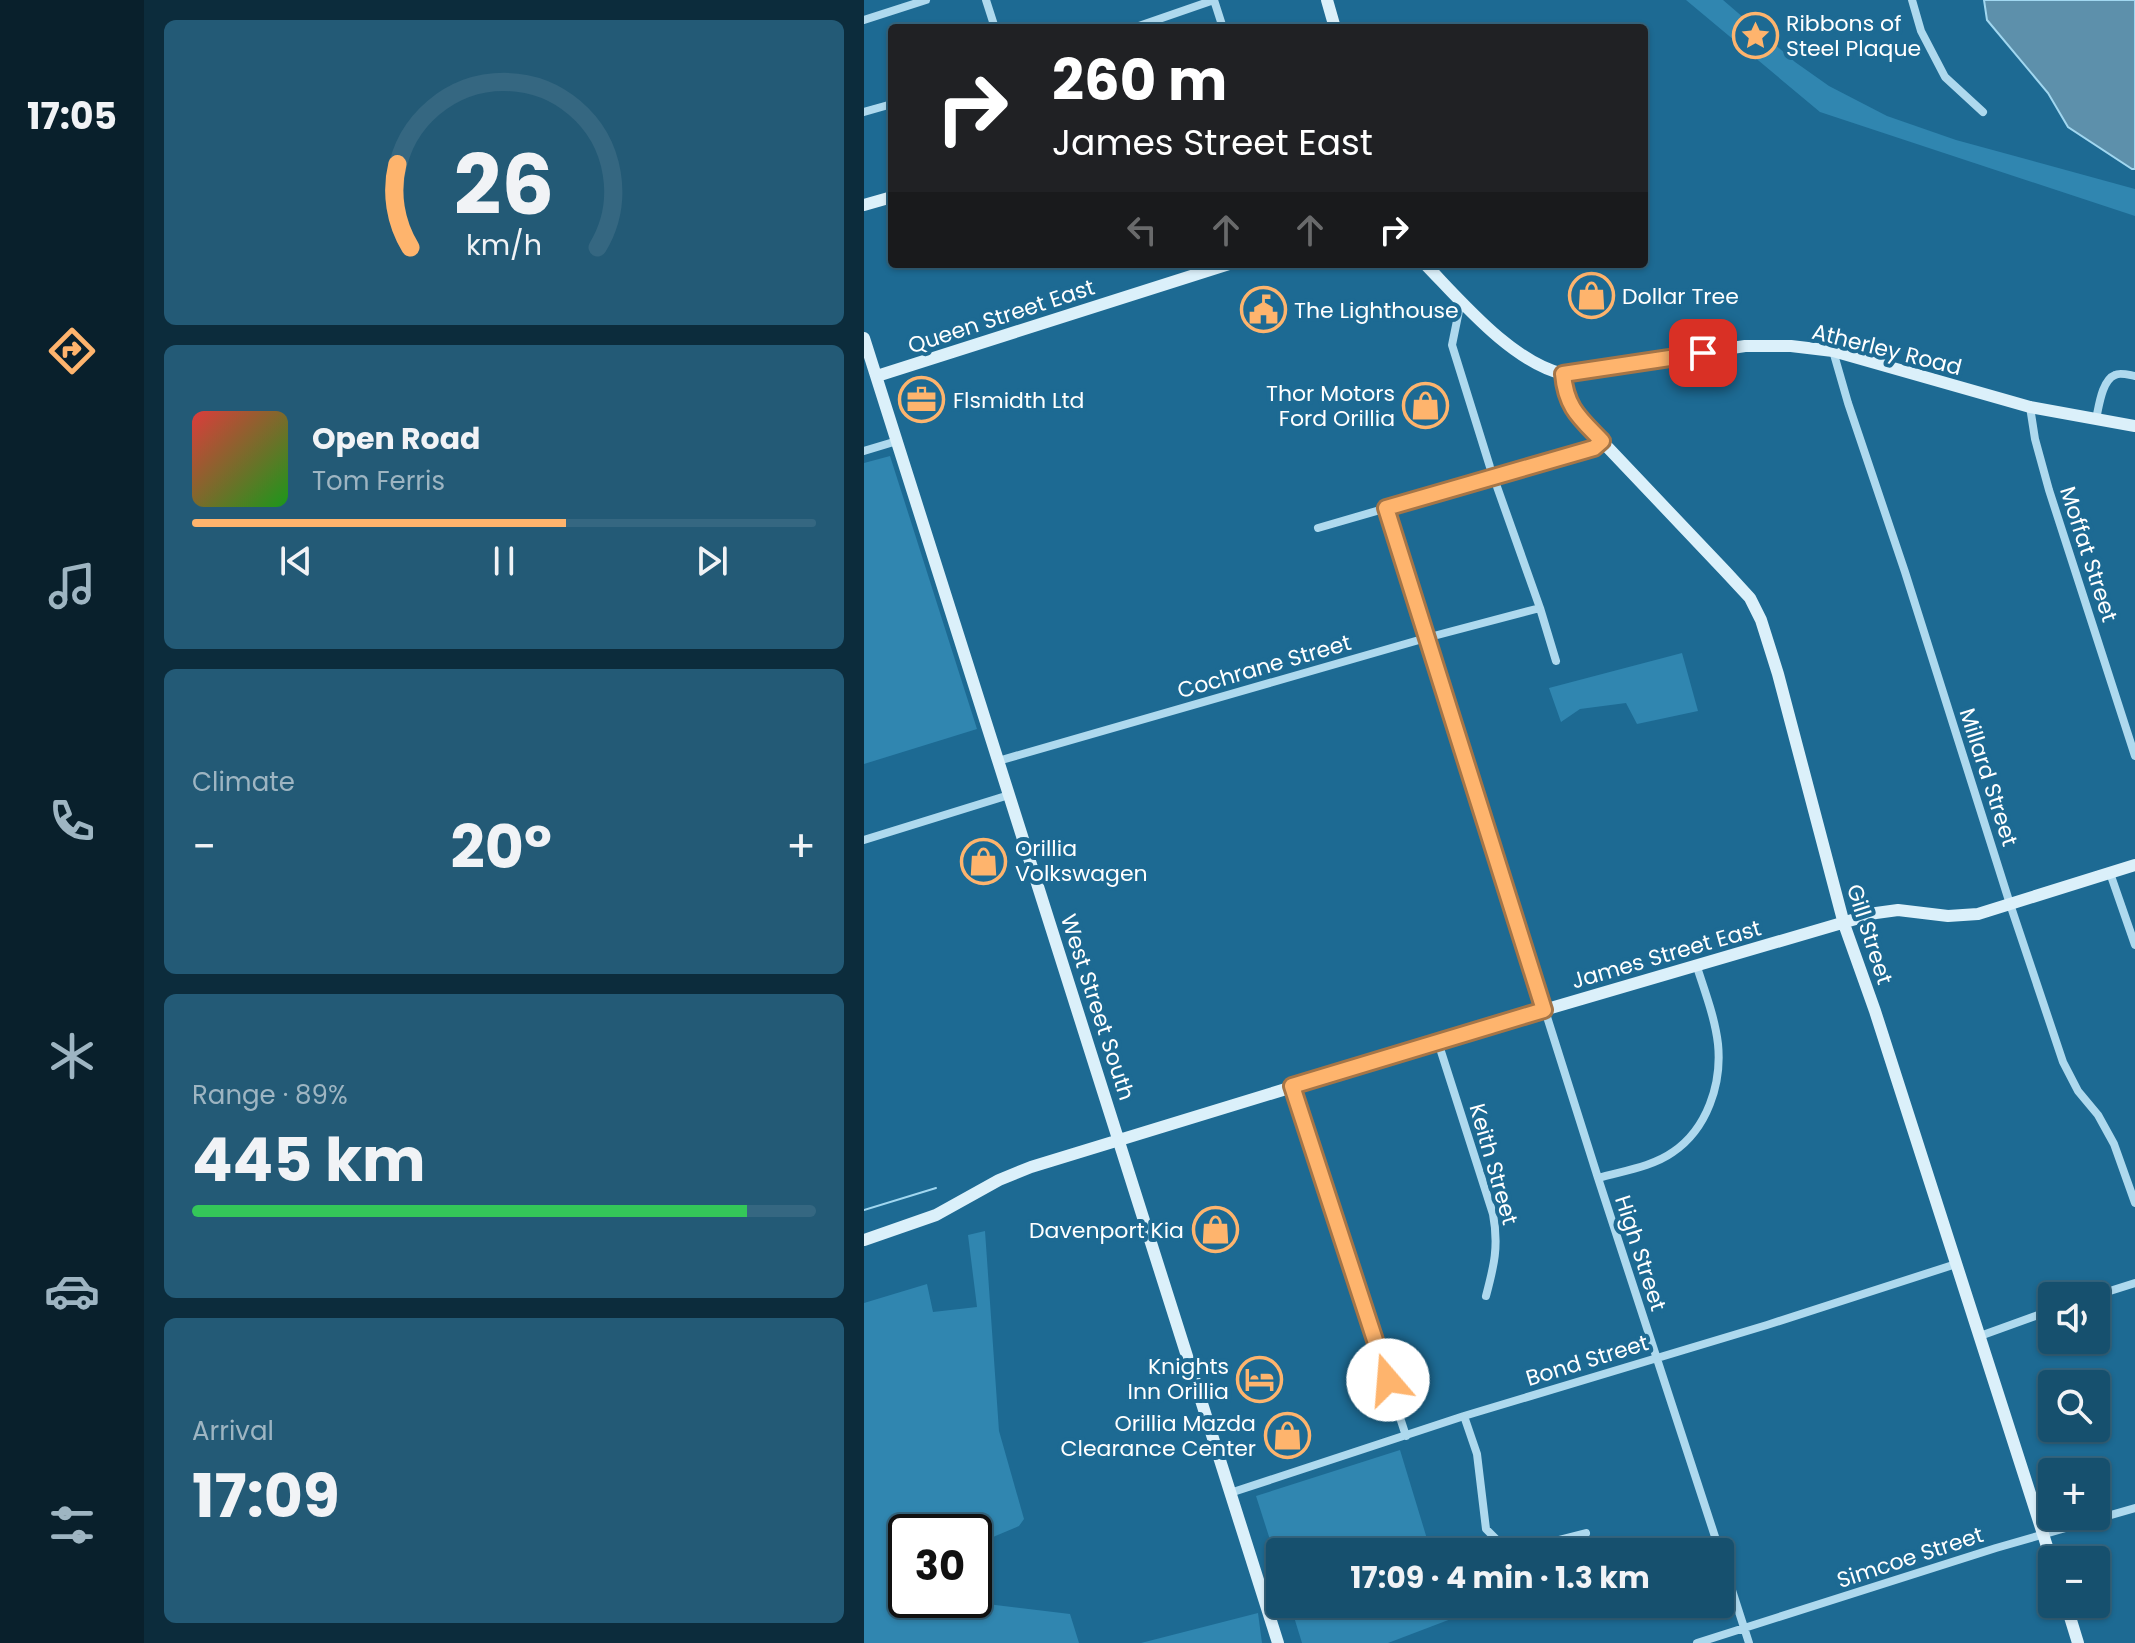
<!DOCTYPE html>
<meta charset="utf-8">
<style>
:root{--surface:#16506e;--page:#235a76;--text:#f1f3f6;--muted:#9eb5c2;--line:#356781;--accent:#feb46d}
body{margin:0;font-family:Poppins,sans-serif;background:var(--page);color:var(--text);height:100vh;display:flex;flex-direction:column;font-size:30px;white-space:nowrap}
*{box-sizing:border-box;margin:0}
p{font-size:26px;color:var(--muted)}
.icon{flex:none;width:44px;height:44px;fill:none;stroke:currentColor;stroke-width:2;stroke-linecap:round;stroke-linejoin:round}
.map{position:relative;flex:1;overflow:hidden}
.drawer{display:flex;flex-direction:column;gap:20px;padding:20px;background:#0c2c3c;width:720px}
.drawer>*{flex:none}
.hud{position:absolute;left:24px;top:24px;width:760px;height:244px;border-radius:8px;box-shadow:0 2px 6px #0004,0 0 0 2px var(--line);background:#202124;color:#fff;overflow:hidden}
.fabs{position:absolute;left:1174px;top:1282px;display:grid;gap:16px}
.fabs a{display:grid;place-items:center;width:72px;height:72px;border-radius:8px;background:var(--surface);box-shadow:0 2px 6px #0004,0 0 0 2px var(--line);font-size:40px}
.speed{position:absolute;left:24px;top:1514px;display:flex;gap:16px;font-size:40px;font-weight:700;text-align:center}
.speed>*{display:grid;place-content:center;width:104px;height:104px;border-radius:50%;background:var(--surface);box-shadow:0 2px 6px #0004,0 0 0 2px var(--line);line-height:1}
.speed .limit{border:4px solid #111;border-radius:12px;background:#fff;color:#111}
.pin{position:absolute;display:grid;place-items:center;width:68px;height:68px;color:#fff;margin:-34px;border-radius:16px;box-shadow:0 4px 12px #0006}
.me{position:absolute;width:88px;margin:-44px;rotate:342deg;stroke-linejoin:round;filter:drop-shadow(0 0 6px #0008)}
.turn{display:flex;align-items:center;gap:28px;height:168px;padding:0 32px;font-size:36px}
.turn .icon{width:104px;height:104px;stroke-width:2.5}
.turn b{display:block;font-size:56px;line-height:68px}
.lanes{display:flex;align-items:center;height:76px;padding:0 32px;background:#0003;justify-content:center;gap:40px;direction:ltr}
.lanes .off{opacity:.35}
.big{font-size:60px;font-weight:700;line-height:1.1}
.drawer .tile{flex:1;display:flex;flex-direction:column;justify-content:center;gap:12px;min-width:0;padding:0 28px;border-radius:12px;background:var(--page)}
.drawer .dial{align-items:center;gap:0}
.dial svg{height:208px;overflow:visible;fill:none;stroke:var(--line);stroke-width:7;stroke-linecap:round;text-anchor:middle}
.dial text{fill:var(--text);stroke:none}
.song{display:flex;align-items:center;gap:24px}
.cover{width:96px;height:96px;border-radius:12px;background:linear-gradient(135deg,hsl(0 70% 55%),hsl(120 70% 35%))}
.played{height:8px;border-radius:4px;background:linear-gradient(90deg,var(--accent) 60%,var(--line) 60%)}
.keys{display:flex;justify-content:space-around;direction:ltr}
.heat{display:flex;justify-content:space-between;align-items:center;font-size:44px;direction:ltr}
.charge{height:12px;border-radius:6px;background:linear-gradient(90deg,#34c759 89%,var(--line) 0)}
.trip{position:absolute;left:402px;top:1538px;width:468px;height:80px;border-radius:8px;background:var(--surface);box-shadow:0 2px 6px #0004,0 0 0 2px var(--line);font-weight:700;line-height:80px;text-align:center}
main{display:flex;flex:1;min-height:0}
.tab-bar{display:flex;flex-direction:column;width:144px;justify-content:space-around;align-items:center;background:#09202c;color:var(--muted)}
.tab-bar .icon{width:56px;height:56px}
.tab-bar .current{color:var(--accent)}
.tab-bar b{font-size:36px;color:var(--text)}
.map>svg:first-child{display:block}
.green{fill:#3086b0}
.water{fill:#5d90ab;stroke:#a1d7f0;stroke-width:2}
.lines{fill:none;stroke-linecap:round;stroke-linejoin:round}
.stream{stroke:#a1d7f0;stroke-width:2}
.street{stroke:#aed9ee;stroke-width:8}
.secondary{stroke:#dbf0fa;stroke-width:12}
.route-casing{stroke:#a57547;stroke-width:20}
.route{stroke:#feb46d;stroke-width:14}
.labels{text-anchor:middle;stroke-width:8;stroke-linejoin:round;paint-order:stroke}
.poi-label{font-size:22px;fill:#fff;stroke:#1d6a93;text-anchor:start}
.street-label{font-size:22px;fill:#fff;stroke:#1d6a93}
</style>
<main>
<nav class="tab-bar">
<b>17:05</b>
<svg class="icon current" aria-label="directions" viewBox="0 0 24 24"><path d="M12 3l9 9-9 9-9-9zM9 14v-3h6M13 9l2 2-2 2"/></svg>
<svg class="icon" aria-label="music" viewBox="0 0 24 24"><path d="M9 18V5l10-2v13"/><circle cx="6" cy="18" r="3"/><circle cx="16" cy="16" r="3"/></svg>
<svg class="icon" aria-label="phone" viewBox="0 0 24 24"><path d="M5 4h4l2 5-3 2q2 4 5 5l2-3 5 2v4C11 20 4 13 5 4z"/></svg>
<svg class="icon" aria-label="climate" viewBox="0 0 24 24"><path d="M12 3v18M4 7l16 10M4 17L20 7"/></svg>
<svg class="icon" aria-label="car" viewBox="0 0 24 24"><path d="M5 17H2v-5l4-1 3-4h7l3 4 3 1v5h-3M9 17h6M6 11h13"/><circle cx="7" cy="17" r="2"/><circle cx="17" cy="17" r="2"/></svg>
<svg class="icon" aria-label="filters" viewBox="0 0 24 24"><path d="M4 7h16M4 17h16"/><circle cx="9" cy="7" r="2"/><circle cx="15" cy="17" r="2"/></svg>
</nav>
<section class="drawer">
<div class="tile dial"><svg viewBox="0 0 100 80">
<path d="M14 69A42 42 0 1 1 86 69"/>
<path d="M14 69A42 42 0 0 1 9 37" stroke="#feb46d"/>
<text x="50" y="56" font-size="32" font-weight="700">26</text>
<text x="50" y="72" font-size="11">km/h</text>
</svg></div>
<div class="tile">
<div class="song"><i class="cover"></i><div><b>Open Road</b><p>Tom Ferris</p></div></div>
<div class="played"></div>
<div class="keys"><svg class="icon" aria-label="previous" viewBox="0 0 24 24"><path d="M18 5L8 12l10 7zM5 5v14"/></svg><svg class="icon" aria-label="pause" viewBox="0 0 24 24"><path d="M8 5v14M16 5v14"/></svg><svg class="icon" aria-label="next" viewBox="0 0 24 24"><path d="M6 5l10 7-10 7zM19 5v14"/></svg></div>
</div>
<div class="tile"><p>Climate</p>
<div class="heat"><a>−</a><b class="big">20°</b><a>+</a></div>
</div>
<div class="tile"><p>Range · 89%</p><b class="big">445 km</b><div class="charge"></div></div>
<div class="tile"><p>Arrival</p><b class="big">17:09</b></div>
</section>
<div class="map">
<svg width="1271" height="1643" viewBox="0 0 1271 1643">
<rect width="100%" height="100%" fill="#1d6a93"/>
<!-- green -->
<path class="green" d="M822,0h37l72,62 34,24 58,30 69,24 179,49v27l-315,-104z
M26,456l87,273 -113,35v-301z
M818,653l16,58 -61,13 -11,-21 -46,6 -19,13 -12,-34z
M121,1231l14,200 25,88 -5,7 -45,19v-13h-68v68h68l5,3 91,11 9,29h-215v-340l63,-19 6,28 44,-5 -9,-72z
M536,1450l31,102h-151v19l-24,-75z
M426,1604h157l4,15 -63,24h-86z
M394,1613l4,30h-121z"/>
<!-- water -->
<path class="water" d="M1120,0h151v169h-3l-64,-42 -20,-34 -61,-73z"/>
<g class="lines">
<!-- stream -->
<path class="stream" d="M0,1210l72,-22"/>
<!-- street -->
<path class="street" d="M122,0l9,28
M1048,0l9,31 24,46 38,35
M0,20l62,-20
M269,28l81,-28 9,28
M0,112l28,-8
M597,301l-9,44 38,122 50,141 16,53
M969,351l15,52 57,169 105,332 53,158 15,29 20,24 16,29 21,59
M1166,407l5,32 14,51 86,266
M1232,419c3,-13 6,-39 19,-44 5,-3 14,0 20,1
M0,451l33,-10
M522,508l212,670 122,374
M454,528l276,-80 8,-7
M134,761l428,-123 114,-30
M0,840l145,-45
M1246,873l25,72
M574,1042l55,172c6,32 1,52 -7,82
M428,1086l114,350
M734,1178c24,-7 54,-11 75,-26 34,-23 49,-68 45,-108 -3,-26 -13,-52 -21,-77
M1230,1296l41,-13
M1116,1336l72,-26
M600,1416l13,38 9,75 16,16 22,4 62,-16
M366,1493l234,-77 303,-91 189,-61
M856,1553l29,90
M833,1643l299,-95 139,-40"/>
<!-- secondary -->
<path class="secondary" d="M463,0l8,28
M0,205l28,-8
M561,264c36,37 87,98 138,110l182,-28h46l42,5 197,56 105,19
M0,338l414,1305
M699,374l3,23 11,18 149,157 24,26 11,22 17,54 66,250 31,87 177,551
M13,376l352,-112
M0,1240l72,-25 63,-35 32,-13 513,-157 332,-97 22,-3 50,6 30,-2 157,-49
M1202,1604l12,39"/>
</g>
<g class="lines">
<defs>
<path id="route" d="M524,1380l-96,-294 252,-76 -158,-502 208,-60 8,-7c-22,-23 -36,-33 -39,-67l140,-21"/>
</defs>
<!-- route casing -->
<use href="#route" class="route-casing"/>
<!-- route -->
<use href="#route" class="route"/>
</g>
<!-- icons -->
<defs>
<symbol id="sight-ring" viewBox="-11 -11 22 22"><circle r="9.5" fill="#1d6a93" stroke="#feb46d" stroke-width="1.5"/><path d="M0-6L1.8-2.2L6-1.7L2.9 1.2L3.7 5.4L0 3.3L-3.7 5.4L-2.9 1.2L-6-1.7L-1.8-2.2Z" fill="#feb46d"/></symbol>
<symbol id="shop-ring" viewBox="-11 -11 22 22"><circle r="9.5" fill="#1d6a93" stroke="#feb46d" stroke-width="1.5"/><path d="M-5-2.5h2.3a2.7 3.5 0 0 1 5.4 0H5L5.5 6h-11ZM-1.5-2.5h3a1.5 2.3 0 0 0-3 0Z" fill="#feb46d"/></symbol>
<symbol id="civic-ring" viewBox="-11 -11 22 22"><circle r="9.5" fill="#1d6a93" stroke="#feb46d" stroke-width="1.5"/><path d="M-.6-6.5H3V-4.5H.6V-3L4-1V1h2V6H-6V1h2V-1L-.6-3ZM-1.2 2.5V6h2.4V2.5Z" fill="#feb46d"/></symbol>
<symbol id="office-ring" viewBox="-11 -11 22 22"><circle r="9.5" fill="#1d6a93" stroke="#feb46d" stroke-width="1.5"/><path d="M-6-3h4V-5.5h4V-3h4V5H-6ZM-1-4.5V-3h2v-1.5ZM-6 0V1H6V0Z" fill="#feb46d"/></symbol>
<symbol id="hotel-ring" viewBox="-11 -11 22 22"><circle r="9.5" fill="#1d6a93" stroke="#feb46d" stroke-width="1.5"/><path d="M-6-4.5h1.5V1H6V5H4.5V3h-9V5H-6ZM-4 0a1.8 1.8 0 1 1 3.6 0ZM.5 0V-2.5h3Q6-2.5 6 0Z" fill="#feb46d"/></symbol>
</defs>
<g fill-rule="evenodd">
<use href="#sight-ring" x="866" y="10" width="51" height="51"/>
<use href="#shop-ring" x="702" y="270" width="51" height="51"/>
<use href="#civic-ring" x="374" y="284" width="51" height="51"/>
<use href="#office-ring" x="32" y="374" width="51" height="51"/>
<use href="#shop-ring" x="536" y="380" width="51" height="51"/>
<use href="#shop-ring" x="94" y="836" width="51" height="51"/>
<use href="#shop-ring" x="326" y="1204" width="51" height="51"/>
<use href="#hotel-ring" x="370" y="1354" width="51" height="51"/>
<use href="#shop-ring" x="398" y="1410" width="51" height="51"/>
</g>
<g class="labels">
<!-- poi labels -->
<g class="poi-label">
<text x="922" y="31">Ribbons of<tspan x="922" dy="25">Steel Plaque</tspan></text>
<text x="758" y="304">Dollar Tree</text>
<text x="430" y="318">The Lighthouse</text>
<text x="531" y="401" text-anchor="end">Thor Motors<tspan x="531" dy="25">Ford Orillia</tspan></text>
<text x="89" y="408">Flsmidth Ltd</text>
<text x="151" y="856">Orillia<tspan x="151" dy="25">Volkswagen</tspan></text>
<text x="320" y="1238" text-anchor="end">Davenport Kia</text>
<text x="365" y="1374" text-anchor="end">Knights<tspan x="365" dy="25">Inn Orillia</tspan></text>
<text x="392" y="1431" text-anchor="end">Orillia Mazda<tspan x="392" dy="25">Clearance Center</tspan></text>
</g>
<!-- street labels -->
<g class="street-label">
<text transform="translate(137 316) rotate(-18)" y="8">Queen Street East</text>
<text transform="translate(1023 349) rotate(14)" y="8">Atherley Road</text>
<text transform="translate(1225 554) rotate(72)" y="8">Moffat Street</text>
<text transform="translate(400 666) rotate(-16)" y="8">Cochrane Street</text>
<text transform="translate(1125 777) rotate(72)" y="8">Millard Street</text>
<text transform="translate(1006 934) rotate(72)" y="8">Gill Street</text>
<text transform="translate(802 954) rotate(-16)" y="8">James Street East</text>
<text transform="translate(234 1007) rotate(72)" y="8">West Street South</text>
<text transform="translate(630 1164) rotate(74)" y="8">Keith Street</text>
<text transform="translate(777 1253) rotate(72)" y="8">High Street</text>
<text transform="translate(723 1360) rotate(-17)" y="8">Bond Street</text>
<text transform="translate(1046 1557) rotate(-18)" y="8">Simcoe Street</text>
</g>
</g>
</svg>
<div class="fabs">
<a><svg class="icon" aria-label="sound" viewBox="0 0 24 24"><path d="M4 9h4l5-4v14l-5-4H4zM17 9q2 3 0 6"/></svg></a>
<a><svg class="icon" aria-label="search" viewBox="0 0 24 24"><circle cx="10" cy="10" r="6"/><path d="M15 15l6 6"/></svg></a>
<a>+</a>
<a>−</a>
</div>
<div class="speed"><div class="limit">30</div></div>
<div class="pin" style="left:839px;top:353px;background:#d93025"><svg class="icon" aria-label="arrive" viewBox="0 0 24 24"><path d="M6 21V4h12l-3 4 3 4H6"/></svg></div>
<svg class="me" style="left:524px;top:1380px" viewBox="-20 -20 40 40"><circle r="19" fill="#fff"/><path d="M0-13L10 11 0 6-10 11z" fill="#feb46d"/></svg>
<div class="trip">17:09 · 4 min · 1.3 km</div>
<div class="hud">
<div class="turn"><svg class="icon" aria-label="right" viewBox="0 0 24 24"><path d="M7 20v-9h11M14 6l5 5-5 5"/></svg><div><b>260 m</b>James Street East</div></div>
<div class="lanes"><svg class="icon off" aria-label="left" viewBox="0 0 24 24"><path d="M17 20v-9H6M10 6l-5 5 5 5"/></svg><svg class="icon off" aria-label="ahead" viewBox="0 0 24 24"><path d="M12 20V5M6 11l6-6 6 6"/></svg><svg class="icon off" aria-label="ahead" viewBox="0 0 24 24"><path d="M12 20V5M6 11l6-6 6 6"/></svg><svg class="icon" aria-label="right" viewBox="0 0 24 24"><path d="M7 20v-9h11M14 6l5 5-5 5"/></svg></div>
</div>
</div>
</main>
